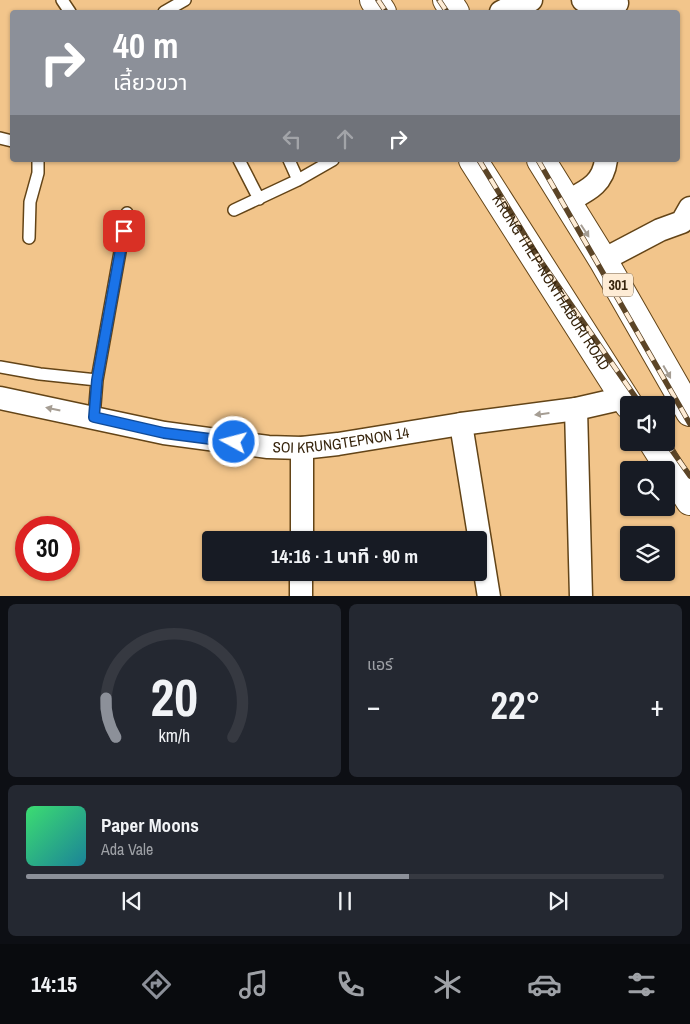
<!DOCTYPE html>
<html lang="th">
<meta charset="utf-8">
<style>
:root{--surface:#171b24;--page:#242831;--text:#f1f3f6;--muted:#9ea1a6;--line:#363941;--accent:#8c9099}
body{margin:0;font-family:"Archivo Narrow","Noto Sans Thai",sans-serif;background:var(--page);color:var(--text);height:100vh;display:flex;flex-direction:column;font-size:19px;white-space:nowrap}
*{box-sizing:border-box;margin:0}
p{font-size:16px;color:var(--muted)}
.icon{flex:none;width:28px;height:28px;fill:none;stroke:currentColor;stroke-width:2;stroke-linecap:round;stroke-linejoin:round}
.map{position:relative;height:596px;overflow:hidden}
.side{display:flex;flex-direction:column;gap:8px;padding:8px;background:#0d0f14;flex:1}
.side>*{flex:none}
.guide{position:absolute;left:10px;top:10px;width:670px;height:152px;border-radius:5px;box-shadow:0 1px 4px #0004;background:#8c9099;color:#fff;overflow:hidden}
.tools{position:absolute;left:620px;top:396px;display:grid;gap:10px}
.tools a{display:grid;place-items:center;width:55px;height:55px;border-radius:5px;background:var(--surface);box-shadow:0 1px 4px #0004;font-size:25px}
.speed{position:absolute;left:15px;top:516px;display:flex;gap:10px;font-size:25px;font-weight:700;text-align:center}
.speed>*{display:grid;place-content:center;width:65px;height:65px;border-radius:50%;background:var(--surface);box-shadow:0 1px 4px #0004;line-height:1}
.speed .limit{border:8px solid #d22;background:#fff;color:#111}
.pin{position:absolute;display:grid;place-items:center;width:42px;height:42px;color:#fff;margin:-21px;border-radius:10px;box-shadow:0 2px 8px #0006}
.me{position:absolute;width:55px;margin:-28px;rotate:277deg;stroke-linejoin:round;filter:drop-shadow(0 0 4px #0008)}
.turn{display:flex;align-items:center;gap:18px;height:105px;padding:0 20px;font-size:22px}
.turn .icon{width:65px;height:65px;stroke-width:2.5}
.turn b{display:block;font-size:35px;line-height:42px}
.lanes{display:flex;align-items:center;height:48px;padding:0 20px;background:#0003;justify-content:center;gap:25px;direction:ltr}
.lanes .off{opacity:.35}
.big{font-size:38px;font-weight:700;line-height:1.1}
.side .card{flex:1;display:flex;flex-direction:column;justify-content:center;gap:8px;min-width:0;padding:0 18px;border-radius:8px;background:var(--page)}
.side .dial{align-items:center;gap:0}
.dial svg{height:130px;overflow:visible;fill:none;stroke:var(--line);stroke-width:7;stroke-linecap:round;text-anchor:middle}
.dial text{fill:var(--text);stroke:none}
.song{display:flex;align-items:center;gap:15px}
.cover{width:60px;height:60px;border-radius:8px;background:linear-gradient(135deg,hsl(140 70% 55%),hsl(190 70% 35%))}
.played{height:5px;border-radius:2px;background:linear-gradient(90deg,var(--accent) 60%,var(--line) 60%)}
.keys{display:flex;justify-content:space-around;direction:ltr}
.heat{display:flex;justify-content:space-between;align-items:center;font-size:28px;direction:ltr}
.side .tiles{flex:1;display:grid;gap:8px;grid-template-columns:1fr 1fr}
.card:last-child{grid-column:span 2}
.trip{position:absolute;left:202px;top:531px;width:285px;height:50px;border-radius:5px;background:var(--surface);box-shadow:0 1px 4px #0004;font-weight:700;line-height:50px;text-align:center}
.tab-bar{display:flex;height:80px;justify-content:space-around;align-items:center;background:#090b0e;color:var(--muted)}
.tab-bar .icon{width:35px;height:35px}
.tab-bar .selected{color:var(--accent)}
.tab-bar b{font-size:22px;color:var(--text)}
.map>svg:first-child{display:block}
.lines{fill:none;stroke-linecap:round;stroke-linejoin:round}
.service-casing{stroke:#634417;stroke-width:14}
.minor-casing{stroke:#634417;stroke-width:25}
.primary-casing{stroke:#634417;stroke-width:30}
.service{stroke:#fff;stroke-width:11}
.minor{stroke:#fff;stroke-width:22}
.primary{stroke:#fff;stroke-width:28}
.rail-casing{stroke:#5c4527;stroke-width:5.5}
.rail{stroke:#feecd5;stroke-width:4;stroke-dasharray:11;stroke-linecap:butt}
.oneway{fill:#a59d93}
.route-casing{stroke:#114b97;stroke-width:12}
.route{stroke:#1a73e8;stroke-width:9}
.labels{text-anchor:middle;stroke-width:4;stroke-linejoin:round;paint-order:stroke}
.shield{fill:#feecd5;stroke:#73614a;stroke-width:1}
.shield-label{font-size:14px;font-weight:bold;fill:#38260e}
.street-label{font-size:15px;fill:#38260e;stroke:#feecd5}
</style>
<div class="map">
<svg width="690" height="597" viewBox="0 0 690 597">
<rect width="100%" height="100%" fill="#f2c58b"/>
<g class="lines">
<defs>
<path id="service" d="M62,0l8,12
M164,12l21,-12
M0,138l12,3
M239,160l20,39
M289,160l9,20
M234,210l64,-30 35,-20
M29,238l1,-36 8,-29v-13
M0,367l40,7 57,6 -3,37
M97,380l30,-167"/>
<g id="minor">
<path d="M583,0l34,3"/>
<path d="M501,12l16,-8 14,-4"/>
<path d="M566,202c20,-11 37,-17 40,-42"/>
<path d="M603,260l57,-30 22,-8 8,-14"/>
<path id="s1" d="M0,398l164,35 104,14 34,1 36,-4 123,-20 115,-15 48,-11"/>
<path d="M576,409l5,188"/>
<path d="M461,424l28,173"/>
<path d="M302,540v-92"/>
<path d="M301,597v-25"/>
</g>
<g id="primary">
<path d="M374,0l8,12"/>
<path d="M447,0l8,12"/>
<path id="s2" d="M473,160l156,245"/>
<path d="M541,160l62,100 87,152"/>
<path d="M653,442l37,59"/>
</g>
</defs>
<!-- service casing -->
<use href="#service" class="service-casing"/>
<!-- minor casing -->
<use href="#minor" class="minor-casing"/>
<!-- primary casing -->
<use href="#primary" class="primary-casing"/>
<!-- service -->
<use href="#service" class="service"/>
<!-- minor -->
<use href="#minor" class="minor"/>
<!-- primary -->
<use href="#primary" class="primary"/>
<defs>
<path id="rail" d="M378,0l8,12
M439,0l8,12
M479,160l61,100 101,145
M538,160l152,264
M666,442l24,34"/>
</defs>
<!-- rail casing -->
<use href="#rail" class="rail-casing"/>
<!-- rail -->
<use href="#rail" class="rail"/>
</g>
<!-- one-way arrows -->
<defs><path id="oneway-solid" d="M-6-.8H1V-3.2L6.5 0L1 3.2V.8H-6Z" transform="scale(1.25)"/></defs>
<g class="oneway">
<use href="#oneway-solid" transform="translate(585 231) rotate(57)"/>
<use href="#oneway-solid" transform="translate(667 372) rotate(60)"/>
<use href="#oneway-solid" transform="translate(53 409) rotate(-168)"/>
<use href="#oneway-solid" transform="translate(542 414) rotate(173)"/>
</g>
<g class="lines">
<defs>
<path id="route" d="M124,231l-27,149 -3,37 70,16 70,9"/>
</defs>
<!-- route casing -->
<use href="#route" class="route-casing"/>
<!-- route -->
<use href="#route" class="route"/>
</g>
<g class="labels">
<!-- shield labels -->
<rect class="shield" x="603" y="273.5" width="30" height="23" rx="4"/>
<g class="shield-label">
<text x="618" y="290">301</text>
</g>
<!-- street labels -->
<g class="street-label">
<text dy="5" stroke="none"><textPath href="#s2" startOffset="145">KRUNG THEP-NONTHABURI ROAD</textPath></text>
<text dy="5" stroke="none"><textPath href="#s1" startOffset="346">SOI KRUNGTEPNON 14</textPath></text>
</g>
</g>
</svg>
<div class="tools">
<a><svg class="icon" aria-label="sound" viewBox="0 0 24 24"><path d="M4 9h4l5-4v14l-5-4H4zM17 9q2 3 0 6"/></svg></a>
<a><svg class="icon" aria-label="search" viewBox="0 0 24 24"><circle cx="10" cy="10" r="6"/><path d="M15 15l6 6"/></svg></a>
<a><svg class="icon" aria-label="layers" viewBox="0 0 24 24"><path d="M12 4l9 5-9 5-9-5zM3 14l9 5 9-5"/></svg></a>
</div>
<div class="speed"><div class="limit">30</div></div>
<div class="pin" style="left:124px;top:231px;background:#d93025"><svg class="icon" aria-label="arrive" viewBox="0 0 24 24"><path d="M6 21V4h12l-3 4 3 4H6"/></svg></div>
<svg class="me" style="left:234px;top:442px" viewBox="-20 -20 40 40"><circle r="17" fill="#1a73e8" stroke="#fff" stroke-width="3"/><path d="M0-11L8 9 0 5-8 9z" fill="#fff"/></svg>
<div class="trip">14:16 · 1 นาที · 90 m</div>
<div class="guide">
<div class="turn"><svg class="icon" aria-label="right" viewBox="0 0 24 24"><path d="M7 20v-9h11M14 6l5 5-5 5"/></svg><div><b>40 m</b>เลี้ยวขวา</div></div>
<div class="lanes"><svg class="icon off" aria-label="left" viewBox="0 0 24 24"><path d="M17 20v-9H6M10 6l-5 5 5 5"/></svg><svg class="icon off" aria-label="ahead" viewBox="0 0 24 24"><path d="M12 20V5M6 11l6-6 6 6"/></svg><svg class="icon" aria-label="right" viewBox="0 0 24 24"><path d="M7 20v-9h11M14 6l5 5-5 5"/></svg></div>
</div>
</div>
<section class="side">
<div class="tiles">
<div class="card dial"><svg viewBox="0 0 100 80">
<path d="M14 69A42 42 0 1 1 86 69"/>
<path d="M14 69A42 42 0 0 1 8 45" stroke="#8c9099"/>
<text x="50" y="56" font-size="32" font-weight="700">20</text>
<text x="50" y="72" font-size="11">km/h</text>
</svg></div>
<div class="card"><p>แอร์</p>
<div class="heat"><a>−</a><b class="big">22°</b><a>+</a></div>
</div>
<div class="card">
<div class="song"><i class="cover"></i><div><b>Paper Moons</b><p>Ada Vale</p></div></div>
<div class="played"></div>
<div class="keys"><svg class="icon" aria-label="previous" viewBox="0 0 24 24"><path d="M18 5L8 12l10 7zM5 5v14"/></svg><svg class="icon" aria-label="pause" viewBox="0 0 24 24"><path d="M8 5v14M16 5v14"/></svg><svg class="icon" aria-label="next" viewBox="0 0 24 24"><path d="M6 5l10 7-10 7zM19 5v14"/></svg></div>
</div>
</div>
</section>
<nav class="tab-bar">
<b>14:15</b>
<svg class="icon selected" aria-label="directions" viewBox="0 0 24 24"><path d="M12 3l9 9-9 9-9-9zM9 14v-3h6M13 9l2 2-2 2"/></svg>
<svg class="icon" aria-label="music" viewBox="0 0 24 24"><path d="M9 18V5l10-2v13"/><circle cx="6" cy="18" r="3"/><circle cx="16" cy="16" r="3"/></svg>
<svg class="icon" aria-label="phone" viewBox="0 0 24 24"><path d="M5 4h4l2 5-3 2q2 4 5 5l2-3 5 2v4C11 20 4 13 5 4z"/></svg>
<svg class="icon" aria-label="climate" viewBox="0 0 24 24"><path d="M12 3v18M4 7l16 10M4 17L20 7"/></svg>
<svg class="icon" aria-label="car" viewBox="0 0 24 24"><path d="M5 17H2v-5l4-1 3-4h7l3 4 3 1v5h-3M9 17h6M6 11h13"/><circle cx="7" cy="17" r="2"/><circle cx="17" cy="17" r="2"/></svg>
<svg class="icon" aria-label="filters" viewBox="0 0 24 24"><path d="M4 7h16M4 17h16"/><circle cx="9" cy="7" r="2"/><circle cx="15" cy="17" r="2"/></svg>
</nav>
